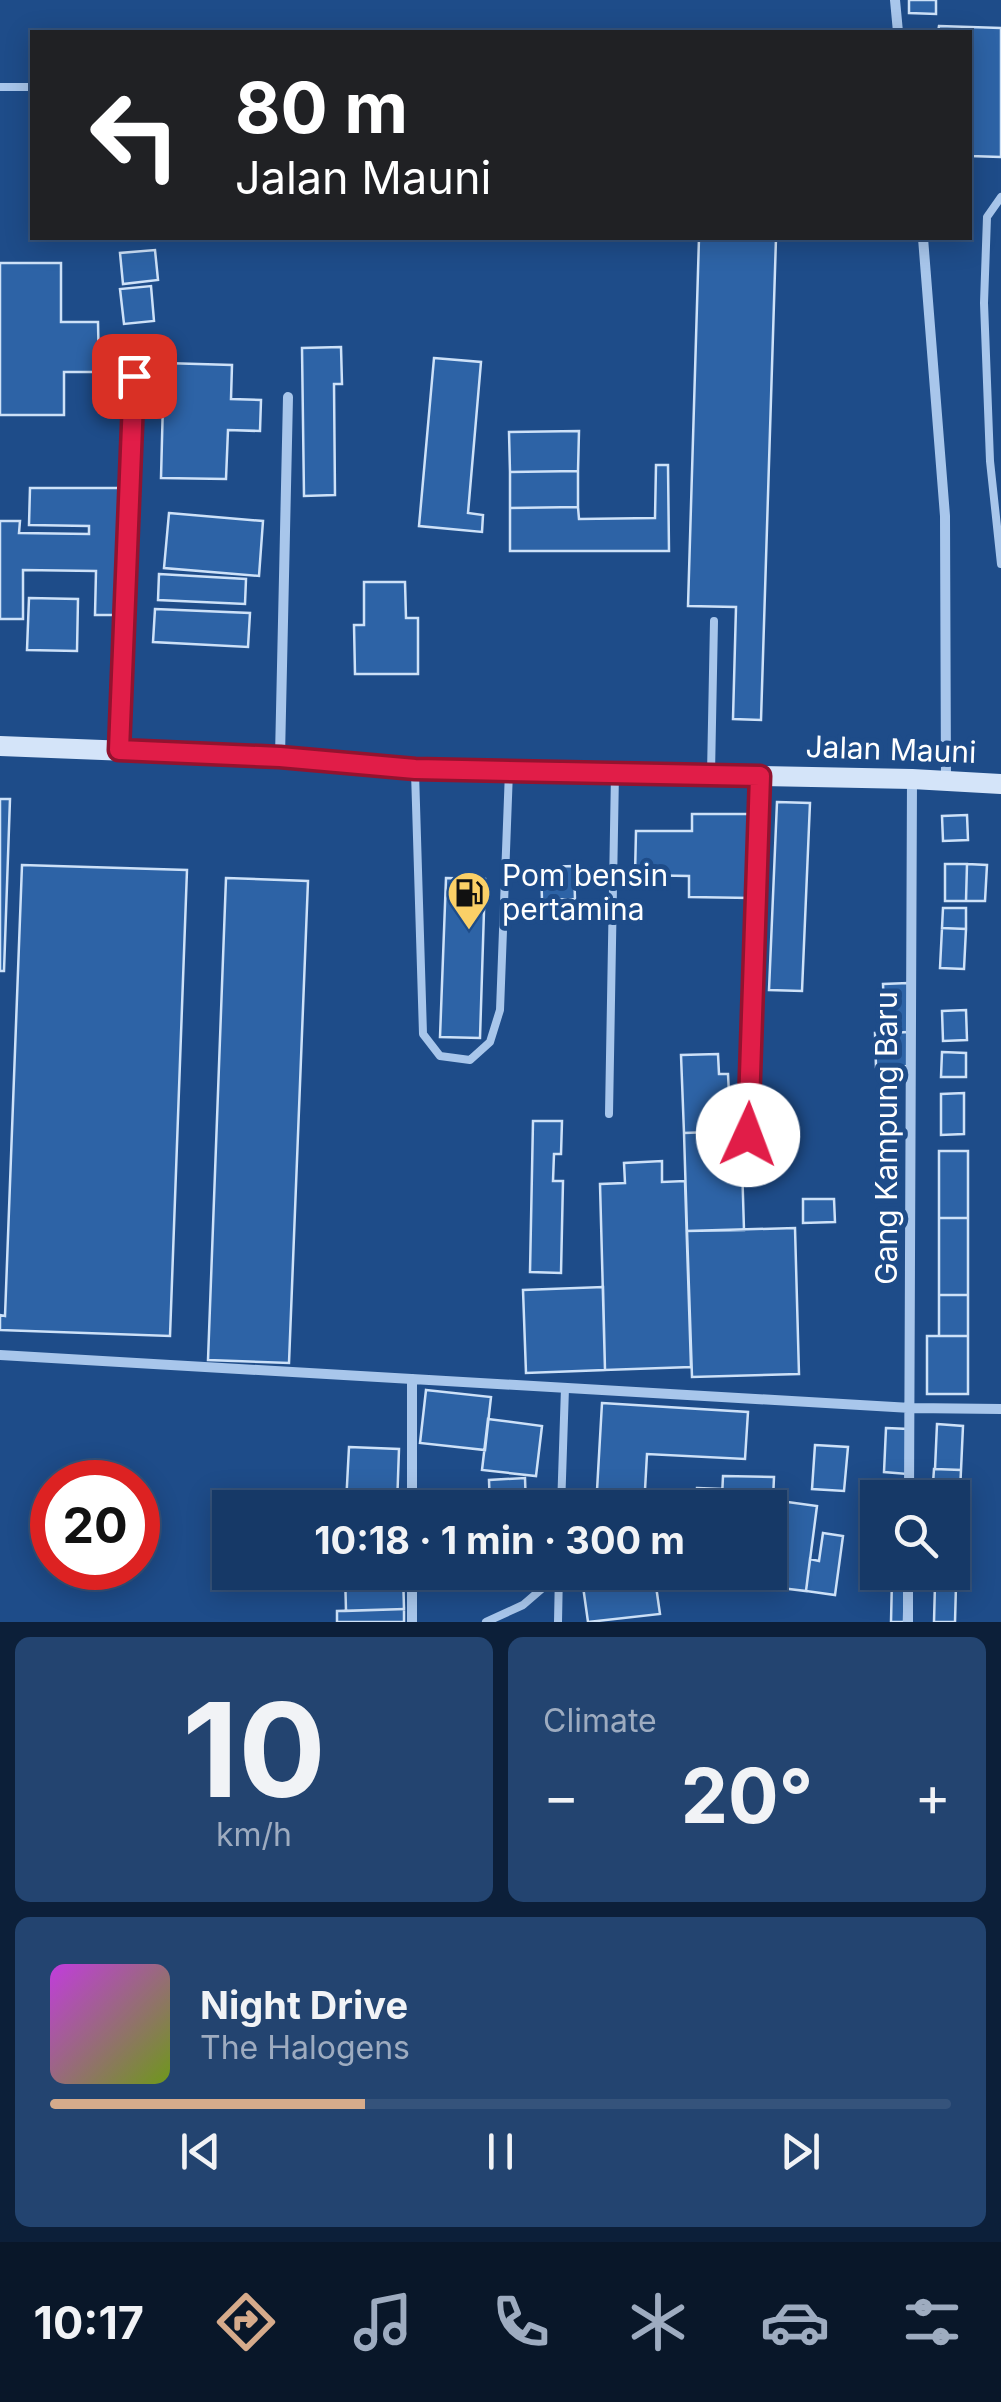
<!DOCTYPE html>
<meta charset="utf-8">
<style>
:root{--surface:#163967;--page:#234470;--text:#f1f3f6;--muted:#9eacc0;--line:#35537b;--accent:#d6ab8b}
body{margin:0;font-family:Inter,sans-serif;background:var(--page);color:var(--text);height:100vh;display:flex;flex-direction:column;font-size:38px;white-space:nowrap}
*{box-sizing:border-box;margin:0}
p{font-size:32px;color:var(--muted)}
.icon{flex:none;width:55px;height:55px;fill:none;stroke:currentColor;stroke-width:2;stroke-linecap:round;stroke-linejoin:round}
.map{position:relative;height:1622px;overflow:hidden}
.drawer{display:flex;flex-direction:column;gap:15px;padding:15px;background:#0c1f39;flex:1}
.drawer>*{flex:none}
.top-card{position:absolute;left:30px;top:30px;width:942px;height:210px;border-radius:0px;box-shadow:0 5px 25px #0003,0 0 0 2px var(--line);background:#202124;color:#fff;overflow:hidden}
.fabs{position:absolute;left:860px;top:1480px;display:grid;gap:20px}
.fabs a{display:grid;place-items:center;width:110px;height:110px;border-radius:0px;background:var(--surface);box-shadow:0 5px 25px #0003,0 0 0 2px var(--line);font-size:50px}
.speed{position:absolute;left:30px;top:1460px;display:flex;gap:20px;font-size:50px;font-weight:700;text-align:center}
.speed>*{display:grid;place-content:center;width:130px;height:130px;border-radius:50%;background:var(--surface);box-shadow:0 5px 25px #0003,0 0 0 2px var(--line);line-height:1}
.speed .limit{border:15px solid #d22;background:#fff;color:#111}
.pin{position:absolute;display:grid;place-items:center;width:85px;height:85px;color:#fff;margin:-42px;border-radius:20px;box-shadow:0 5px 15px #0006}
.me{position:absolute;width:110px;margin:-55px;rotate:2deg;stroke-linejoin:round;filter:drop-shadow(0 0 8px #0008)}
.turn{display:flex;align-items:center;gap:35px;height:210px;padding:0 40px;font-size:45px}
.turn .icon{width:130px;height:130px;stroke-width:2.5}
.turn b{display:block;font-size:70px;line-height:85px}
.big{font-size:75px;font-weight:700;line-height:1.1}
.drawer .tile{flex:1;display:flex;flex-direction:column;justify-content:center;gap:15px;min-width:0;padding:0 35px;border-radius:15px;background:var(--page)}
.drawer .dial{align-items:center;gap:0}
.dial b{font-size:130px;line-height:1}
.song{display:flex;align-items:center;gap:30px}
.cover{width:120px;height:120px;border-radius:15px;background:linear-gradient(135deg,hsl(290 70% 55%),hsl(80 70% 35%))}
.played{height:10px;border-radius:5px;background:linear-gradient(90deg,var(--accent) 35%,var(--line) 35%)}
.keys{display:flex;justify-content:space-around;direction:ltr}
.heat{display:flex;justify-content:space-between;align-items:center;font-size:55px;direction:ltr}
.drawer .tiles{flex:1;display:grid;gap:15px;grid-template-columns:1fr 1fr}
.tile:last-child{grid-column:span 2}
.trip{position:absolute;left:212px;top:1490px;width:575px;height:100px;border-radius:0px;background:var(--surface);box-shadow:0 5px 25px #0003,0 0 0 2px var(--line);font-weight:700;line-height:100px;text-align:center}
.menu{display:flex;height:160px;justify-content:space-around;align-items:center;background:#091729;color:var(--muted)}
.menu .icon{width:70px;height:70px}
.menu .current{color:var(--accent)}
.menu b{font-size:45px;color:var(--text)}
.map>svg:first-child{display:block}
.building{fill:#2d63a6;stroke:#cde1f8;stroke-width:2.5}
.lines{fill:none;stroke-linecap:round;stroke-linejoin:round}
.lane{stroke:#a8c6eb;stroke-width:8}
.street{stroke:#a8c6eb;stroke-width:10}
.secondary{stroke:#d4e4f9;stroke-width:20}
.route-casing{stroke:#92132f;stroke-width:25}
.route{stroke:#e11d48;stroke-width:18}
.labels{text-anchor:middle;stroke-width:10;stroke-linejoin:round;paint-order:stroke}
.street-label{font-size:30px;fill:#fff;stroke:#1e4c89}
.poi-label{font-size:30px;fill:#fff;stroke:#1e4c89;text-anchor:start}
</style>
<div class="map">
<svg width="1001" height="1622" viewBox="0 0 1001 1622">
<rect width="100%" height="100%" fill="#1e4c89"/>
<!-- building -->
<path class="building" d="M909,0h27v14l-27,-1z
M939,26l62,2v129l-31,-1v-124h-32z
M699,238h77l-15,482 -28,-1 3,-112 -48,-1z
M155,250l3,30 -35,4 -3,-31z
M0,263h61v59h37l1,50h-35v43h-64z
M151,286l3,35 -30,3 -4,-35z
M341,347l1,37h-8l1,111 -31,1 -2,-148z
M434,358l47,4 -13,151 15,2 -1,17 -63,-6z
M164,363l68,2 -1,34 30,1 -1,31 -32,-1 -2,49 -65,-1z
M579,431l-1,40 -68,1 -1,-40z
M656,465h12l1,86h-159v-43l68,-1 1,12 76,-1z
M578,471v36l-68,1v-36z
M30,488h90l-2,127h-23l1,-44 -73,-1v49h-23v-98h20l-1,12 70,1v-8l-60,-1z
M169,513l94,8 -4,55 -95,-8z
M159,574l87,5 -1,25 -87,-4z
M364,582h41l1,36h12v56h-63l-1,-49h10z
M29,598l49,1 -1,52 -50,-1z
M155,609l95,4 -2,34 -95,-5z
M0,799h10l-6,172h-4z
M777,802l33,1 -8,188 -33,-1z
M692,814h60l-1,84 -62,-1v-21l-54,-1 1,-44h56z
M967,815l1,25 -25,1 -1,-25z
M945,864h22l-1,37h-21z
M967,864l20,1 -2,36h-19z
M22,865l165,5 -17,466 -170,-6v-15l5,1z
M574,866l1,33 -33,1 -1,-33z
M226,878l82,3 -19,482 -81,-3z
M446,878l39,1 -5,159 -40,-1z
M943,908h23v21l-24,-1z
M942,928l24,1 -2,40 -24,-1z
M908,983l2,49 -25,1 -2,-49z
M966,1010l1,30 -24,1 -1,-30z
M910,1032l1,34 -35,1 -1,-34z
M942,1052l24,1v24h-25z
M718,1054l1,20h9l1,20h10l2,37 -57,2 -3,-78z
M964,1093v41l-23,1v-41z
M533,1121h29l-1,33h-7l-1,27h10l-2,92 -31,-1z
M741,1131l3,99 -57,1 -3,-98z
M939,1151h29v67h-29z
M662,1161v21l23,-1 6,186 -86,3 -5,-186 25,-1 -1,-20z
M803,1199h31l1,23 -32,1z
M939,1218h29v77h-29z
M795,1228l4,146 -107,3 -5,-146z
M603,1287l2,83 -79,3 -3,-83z
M939,1295h29v41h-29z
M927,1336h41v58h-41z
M426,1390l65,7 -6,53 -65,-7z
M602,1403l146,9 -3,47 -98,-5 -3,54h-48z
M488,1419l54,7 -6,50 -54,-6z
M937,1424l26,2 -2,44 -26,-1z
M886,1428l23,1 -2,45 -23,-2z
M815,1445l33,2 -4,44 -32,-2z
M349,1447l50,2 -2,57 -51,-2z
M934,1469l27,1 -2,42h-7v-14h-20z
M723,1476l51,1 -1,23 -51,-3z
M525,1478l1,30h-36l-1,-28z
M697,1488l25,1 -1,19h-25z
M742,1498l31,2 -3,26v-18h-29z
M773,1500l44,6 -11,85 -51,-6 1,-13h14z
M952,1512h7l-1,43h-6z
M823,1533l20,3 -8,59 -29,-4 4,-32 9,2z
M952,1555h6l-2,30 -21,-1 1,-12h16z
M345,1572h58l1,37 -58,2z
M581,1572h73l6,42 -72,8z
M892,1578h13l-1,44h-13z
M935,1584l21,1 -1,37h-21z
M404,1609v13h-67v-11z"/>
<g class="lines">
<!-- lane -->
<path class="lane" d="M0,87h32
M1001,197l-14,20 -3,86 6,158 11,103
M119,746l16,-405
M415,772l8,262 17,22 30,4 20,-18 10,-32 9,-239
M711,774l3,-153
M609,1114l6,-341
M748,1135l11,-355
M561,1508l4,-120
M486,1622l37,-17 36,-31
M558,1622l1,-50"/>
<!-- street -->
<path class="street" d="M895,0l3,32
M923,238l22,278 1,265
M280,756l8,-359
M0,1355l911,53 90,1
M909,1498l3,-719
M412,1508v-129
M412,1622v-50
M908,1622v-50"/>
<!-- secondary -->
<path class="secondary" d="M0,746l280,11 135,12 497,10 89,5"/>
</g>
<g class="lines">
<defs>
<path id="route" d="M134,376l-15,374 161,7 135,12 345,7 -12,359"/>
</defs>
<!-- route casing -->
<use href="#route" class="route-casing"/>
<!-- route -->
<use href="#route" class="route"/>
</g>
<!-- icons -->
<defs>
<symbol id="fuel-pin" viewBox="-11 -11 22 30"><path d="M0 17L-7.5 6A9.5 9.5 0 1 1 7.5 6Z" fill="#fbd067" stroke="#1e4c89"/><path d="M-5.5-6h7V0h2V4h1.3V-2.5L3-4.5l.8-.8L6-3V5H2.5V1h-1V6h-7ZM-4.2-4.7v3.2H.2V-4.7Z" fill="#111"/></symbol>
</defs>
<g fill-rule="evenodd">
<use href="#fuel-pin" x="444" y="868" width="50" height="68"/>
</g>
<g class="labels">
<!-- street labels -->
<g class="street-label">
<text transform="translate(891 750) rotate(2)" y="10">Jalan Mauni</text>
<text transform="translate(887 1138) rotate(-90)" y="10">Gang Kampung Baru</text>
</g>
<!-- poi labels -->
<g class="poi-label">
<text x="502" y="886">Pom bensin<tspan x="502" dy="34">pertamina</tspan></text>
</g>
</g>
</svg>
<div class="fabs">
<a><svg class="icon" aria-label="search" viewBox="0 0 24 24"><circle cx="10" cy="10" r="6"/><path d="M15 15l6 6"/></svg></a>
</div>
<div class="speed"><div class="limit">20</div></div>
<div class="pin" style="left:134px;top:376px;background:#d93025"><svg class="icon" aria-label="arrive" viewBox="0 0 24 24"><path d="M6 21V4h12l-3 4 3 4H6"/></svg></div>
<svg class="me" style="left:748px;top:1135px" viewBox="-20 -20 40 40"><circle r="19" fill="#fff"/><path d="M0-13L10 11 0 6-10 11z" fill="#e11d48"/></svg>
<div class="trip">10:18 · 1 min · 300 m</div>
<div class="top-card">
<div class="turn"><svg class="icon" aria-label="left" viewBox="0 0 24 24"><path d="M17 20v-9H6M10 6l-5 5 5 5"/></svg><div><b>80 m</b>Jalan Mauni</div></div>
</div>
</div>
<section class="drawer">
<div class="tiles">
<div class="tile dial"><b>10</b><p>km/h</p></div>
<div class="tile"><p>Climate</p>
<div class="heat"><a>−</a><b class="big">20°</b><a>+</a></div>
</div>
<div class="tile">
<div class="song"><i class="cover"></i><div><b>Night Drive</b><p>The Halogens</p></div></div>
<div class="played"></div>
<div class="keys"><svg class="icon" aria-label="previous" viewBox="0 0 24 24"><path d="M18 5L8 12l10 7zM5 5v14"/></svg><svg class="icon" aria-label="pause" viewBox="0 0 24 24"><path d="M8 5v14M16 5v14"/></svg><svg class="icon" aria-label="next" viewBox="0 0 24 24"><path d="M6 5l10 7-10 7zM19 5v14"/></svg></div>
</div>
</div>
</section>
<nav class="menu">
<b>10:17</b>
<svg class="icon current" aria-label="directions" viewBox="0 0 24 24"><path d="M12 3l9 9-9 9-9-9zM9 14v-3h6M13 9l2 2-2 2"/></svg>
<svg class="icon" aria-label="music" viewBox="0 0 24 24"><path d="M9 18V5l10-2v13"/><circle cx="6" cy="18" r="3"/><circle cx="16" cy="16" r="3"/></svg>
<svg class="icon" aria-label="phone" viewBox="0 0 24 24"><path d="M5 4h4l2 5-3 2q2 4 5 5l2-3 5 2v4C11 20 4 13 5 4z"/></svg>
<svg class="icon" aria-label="climate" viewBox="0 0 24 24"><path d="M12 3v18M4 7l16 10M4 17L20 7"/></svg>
<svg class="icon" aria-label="car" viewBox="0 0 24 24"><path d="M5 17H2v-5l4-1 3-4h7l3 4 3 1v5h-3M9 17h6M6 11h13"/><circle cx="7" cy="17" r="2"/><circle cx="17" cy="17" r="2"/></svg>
<svg class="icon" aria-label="filters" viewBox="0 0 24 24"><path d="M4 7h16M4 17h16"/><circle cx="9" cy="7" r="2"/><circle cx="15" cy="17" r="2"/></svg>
</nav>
